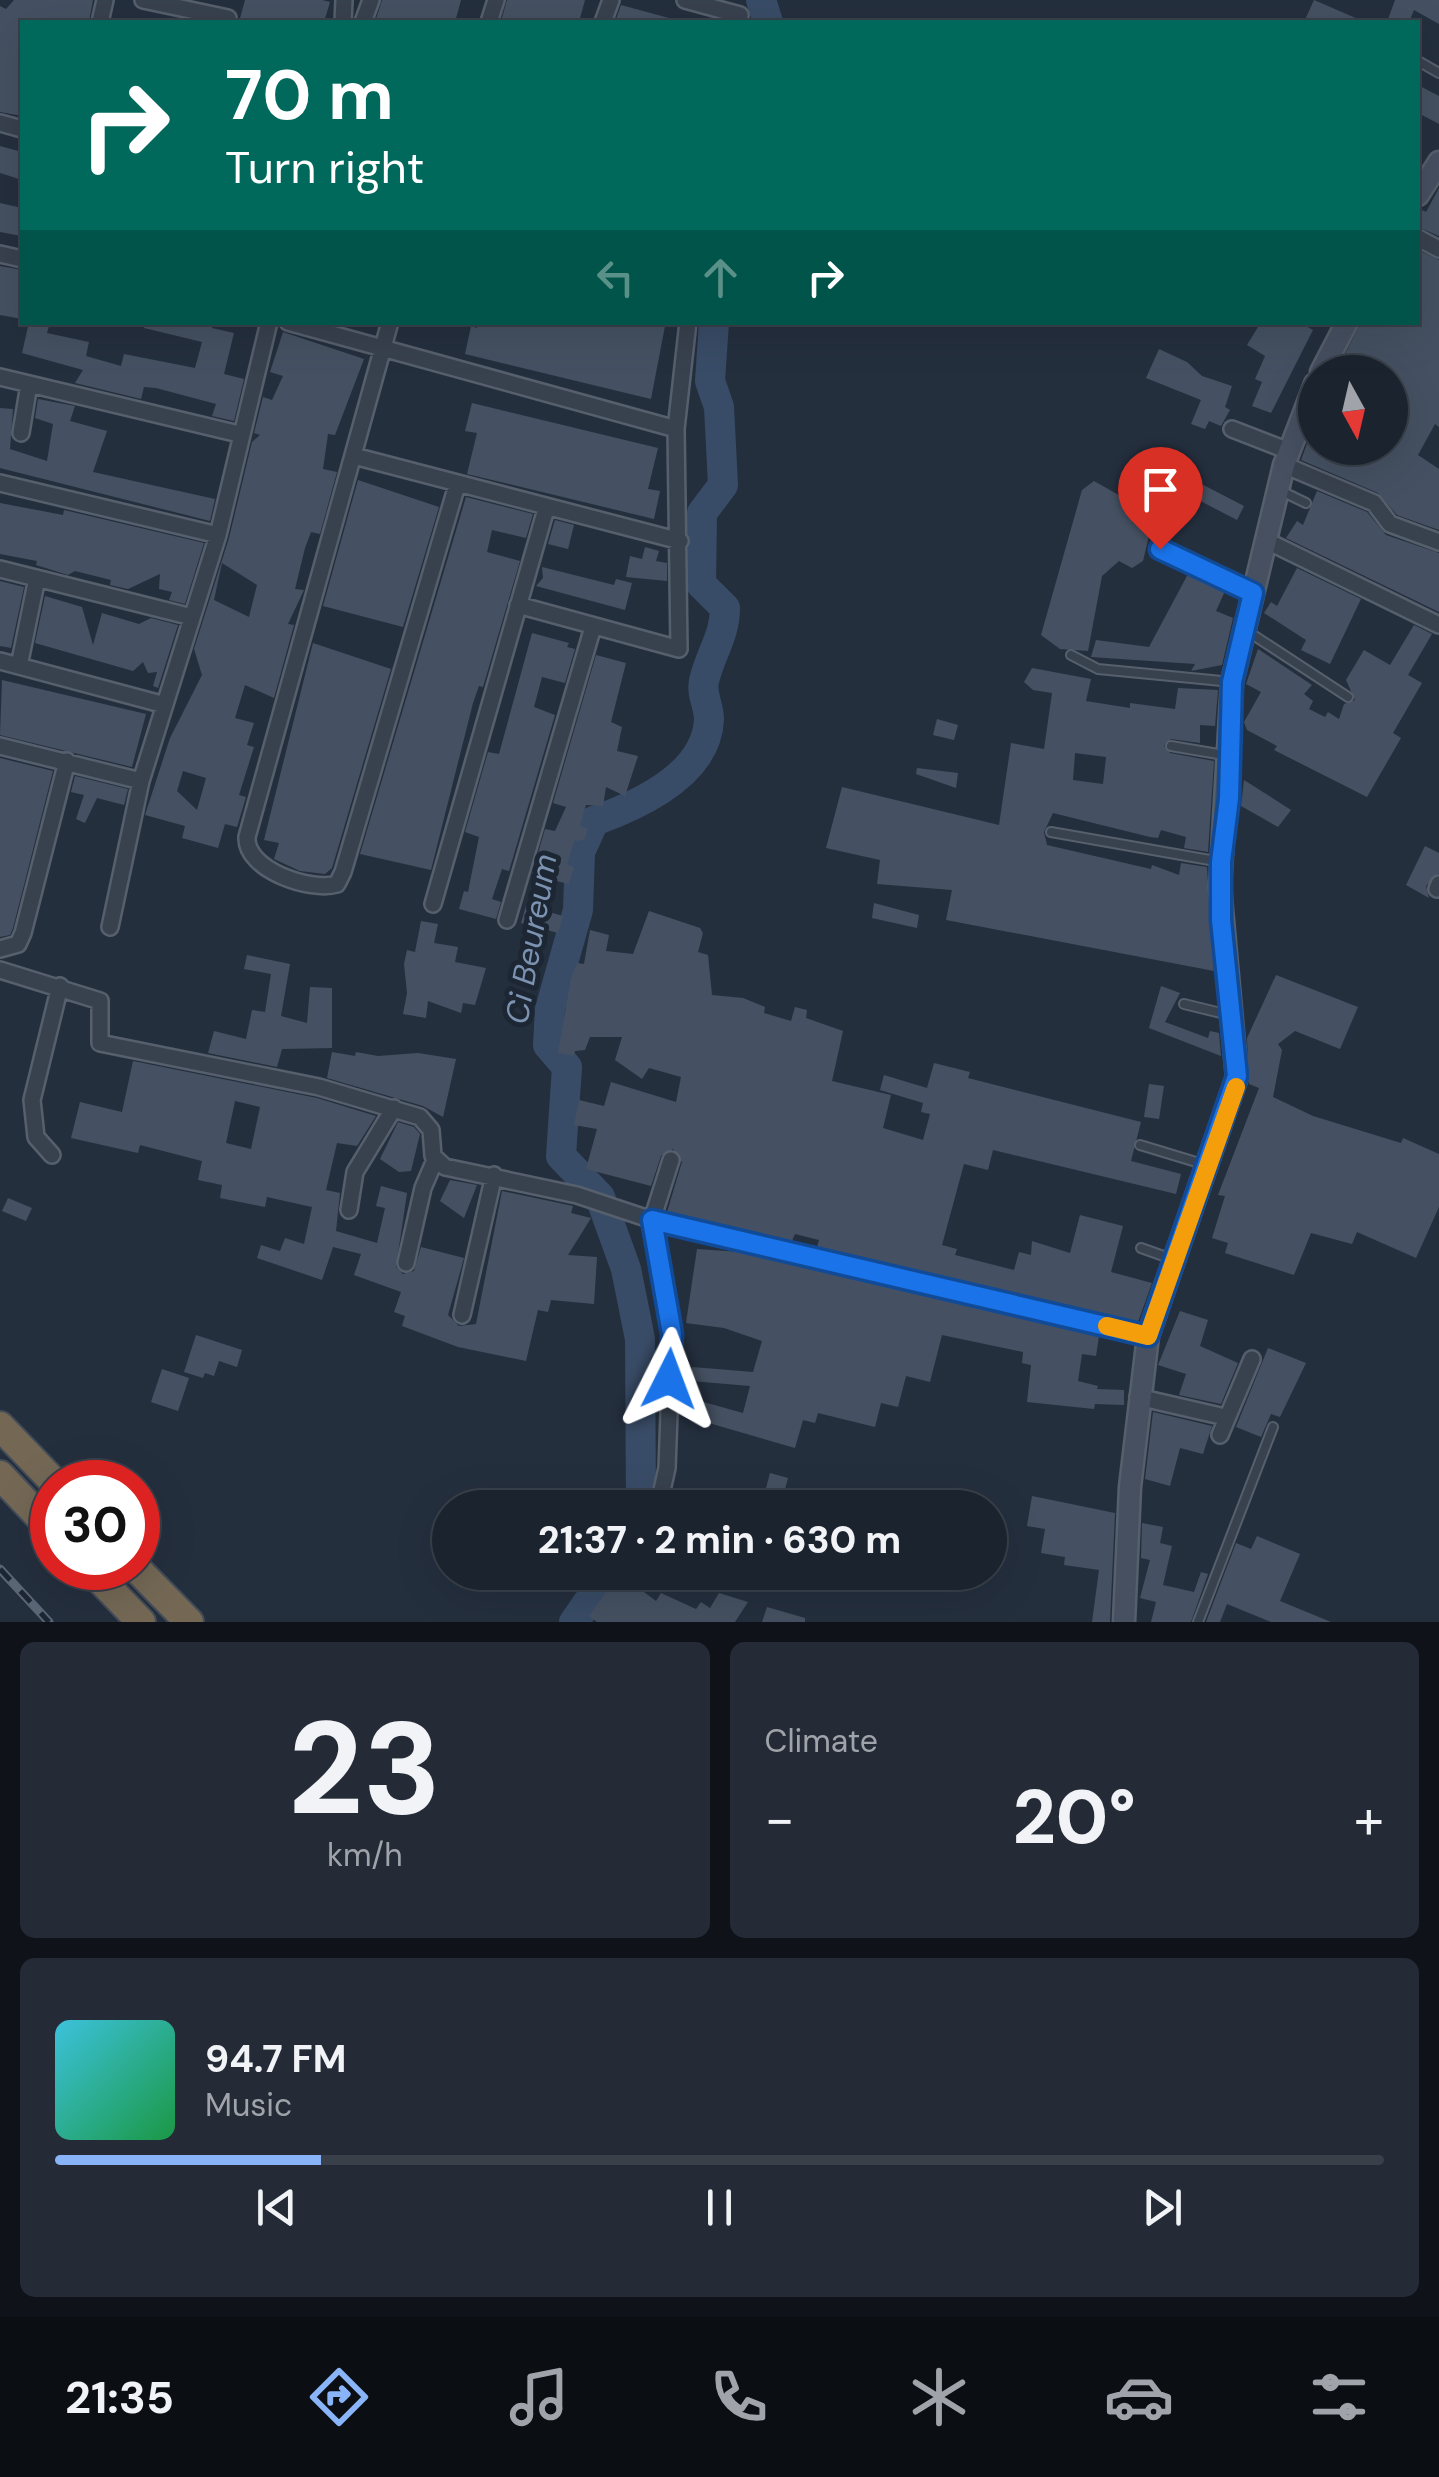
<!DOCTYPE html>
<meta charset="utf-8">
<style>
:root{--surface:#1b232e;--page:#242b36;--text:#f1f3f6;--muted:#a0a4aa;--line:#39404a;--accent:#8ab4f8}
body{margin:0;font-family:"DM Sans",sans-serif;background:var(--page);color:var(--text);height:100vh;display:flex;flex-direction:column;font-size:38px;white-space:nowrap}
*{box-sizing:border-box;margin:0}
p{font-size:32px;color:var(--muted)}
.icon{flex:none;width:55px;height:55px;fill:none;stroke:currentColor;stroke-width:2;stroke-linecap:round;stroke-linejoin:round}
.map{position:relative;height:1622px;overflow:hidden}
.details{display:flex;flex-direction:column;gap:20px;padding:20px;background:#0f1319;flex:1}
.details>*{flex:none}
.banner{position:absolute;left:20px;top:20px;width:1400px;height:305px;border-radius:0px;box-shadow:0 10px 40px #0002,0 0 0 2px var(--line);background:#00695c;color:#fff;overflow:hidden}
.needle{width:65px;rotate:172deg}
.buttons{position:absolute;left:1298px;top:355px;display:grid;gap:20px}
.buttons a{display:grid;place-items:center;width:110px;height:110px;border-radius:50%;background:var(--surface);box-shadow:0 10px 40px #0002,0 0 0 2px var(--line);font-size:50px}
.speed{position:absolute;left:30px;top:1460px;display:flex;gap:20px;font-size:50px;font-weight:700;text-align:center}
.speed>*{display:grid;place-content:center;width:130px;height:130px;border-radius:50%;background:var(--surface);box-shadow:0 10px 40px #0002,0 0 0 2px var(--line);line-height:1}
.speed .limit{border:15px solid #d22;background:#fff;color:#111}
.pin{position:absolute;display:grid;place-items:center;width:85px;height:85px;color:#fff;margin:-102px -42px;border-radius:50% 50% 50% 0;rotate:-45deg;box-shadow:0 0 10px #0007}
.pin .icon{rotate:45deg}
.me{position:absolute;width:110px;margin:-55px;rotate:3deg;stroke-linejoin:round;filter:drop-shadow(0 0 8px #0008)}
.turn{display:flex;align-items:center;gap:35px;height:210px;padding:0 40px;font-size:45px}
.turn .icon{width:130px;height:130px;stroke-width:2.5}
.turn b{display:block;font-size:70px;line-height:85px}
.lanes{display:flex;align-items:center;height:95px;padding:0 40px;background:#0003;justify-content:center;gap:50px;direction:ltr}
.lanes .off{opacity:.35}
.big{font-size:75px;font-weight:800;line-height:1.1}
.details .tile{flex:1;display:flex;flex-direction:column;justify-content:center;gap:15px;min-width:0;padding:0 35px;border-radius:15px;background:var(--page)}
.details .dial{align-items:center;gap:0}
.dial b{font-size:130px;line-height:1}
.song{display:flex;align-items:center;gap:30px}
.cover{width:120px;height:120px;border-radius:15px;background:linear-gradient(135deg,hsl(190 70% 55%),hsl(140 70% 35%))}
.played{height:10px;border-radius:5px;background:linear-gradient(90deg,var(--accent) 20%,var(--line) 20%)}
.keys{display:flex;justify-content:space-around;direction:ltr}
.heat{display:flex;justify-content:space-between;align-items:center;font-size:55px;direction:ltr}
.details .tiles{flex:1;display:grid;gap:20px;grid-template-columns:1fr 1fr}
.tile:last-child{grid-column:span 2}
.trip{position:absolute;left:432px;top:1490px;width:575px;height:100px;border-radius:50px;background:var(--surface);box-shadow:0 10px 40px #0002,0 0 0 2px var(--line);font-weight:800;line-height:100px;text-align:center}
.tab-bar{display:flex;height:160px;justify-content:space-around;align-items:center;background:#0b0e12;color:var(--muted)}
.tab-bar .icon{width:70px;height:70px}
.tab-bar .on{color:var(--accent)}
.tab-bar b{font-size:45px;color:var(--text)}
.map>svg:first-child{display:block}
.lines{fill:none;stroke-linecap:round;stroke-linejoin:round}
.river{stroke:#394c67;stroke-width:30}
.building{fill:#455162;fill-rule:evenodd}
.lane-casing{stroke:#565f6c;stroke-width:12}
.street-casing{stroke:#565f6c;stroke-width:20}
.secondary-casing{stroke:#565f6c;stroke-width:25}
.highway-casing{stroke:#434c59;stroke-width:32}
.lane{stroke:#38414e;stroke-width:8}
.street{stroke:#38414e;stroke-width:15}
.secondary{stroke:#465061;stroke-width:20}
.highway{stroke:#746855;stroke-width:28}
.rail-casing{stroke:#5a6575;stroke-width:9}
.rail{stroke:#1d2633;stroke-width:5;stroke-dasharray:15;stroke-linecap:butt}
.route-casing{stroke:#114b97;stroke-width:25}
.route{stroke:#1a73e8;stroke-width:18}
.slow{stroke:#f59e0b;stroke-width:18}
.labels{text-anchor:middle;stroke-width:10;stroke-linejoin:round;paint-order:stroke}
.water-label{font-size:32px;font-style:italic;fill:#7c92b1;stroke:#1d2633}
</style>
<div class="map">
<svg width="1439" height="1622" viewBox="0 0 1439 1622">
<rect width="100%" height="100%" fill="#242f3e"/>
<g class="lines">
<!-- river -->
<path class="river" d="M761,0l7,22
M641,1508l-1,-169 -14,-70 -26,-72 -39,-41 6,-89 -19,-22 2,-36 28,-99 2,-58 14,-31c45,-16 113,-47 115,-102 0,-13 -8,-25 -5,-38 6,-27 21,-45 21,-73l-24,-24 1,-71 21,-28 -4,-78 -9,-26 4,-59
M574,1622l35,-50"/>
</g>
<!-- building -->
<path class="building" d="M14,0h79l-4,22h-67v94l-22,-4v-106l6,3z
M245,0h77l8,2 -6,20h-85z
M382,0h79l-6,22h-80z
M507,0h78l-6,22 -78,-1z
M1314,0l51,22h-61z
M1395,0h44v24l-25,-14 -5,12h-22z
M621,5l48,13v4h-54z
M1418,85l21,11v28l-21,-11z
M0,146l22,6v28l-22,-7z
M1439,188v48l-21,-9v-9l5,-8 3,2z
M0,203l22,5 -1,28 -21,-4z
M1418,250l21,10v167l-4,-3 -17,31 21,14v61l-42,-15 -19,-22 -77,-33 14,-38v26h75v-76h-54l25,-50h57z
M0,266l22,4v49l-22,-4z
M29,322h21l-3,11 42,9 -3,14 35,10 3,-12 71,14 7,-26 -58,-14v-6h69l-1,6 22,5 -10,41 20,5 -10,42 -22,-5 4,-12 -60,-16 -12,-1 -3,12 -66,-16 8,-13 -61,-17z
M477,322l188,4 -14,73 -186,-45 6,-28 6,2z
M1261,322h38l14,8 -42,83 -19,-7 10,-24 -7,-3 10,-23 -18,-11z
M283,332l81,27 -29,76 -7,-1 -5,35 14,3 -17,62 -9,-2 -6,16 -10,41 9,1 -16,34 6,1 -20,73 -29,-13 -10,33 19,5 -7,22 7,2 -15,48 7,2 -9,30 -12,-3 -7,24 -36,-10 3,-12 -40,-11 25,-77 32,-63 -8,-26 35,-111 23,-96 8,-7 -6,-2 9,-36 9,3 11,-24 -13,-4zM222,563l35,22 -8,32 -35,-17zM183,771l23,7 -9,32 -20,-19z
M1159,349l28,13 15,14 30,10 -7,21 5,3 -9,16 -12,-5 -4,8 -14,-5 10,-24 -55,-22z
M38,399l37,7 -5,15 37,10 -14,41 122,27 -5,22 -210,-53v-60l13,1 -3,40 37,12 6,-37 -18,-6z
M472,403l186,45 -10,41 12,2 -6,28 -187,-45 10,-41 -12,-2z
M1188,477l56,29 -7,14 -56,-29z
M358,480l81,27 -36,120 -80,-21z
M1094,481l60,34 -11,46 -11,7 -13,-7 -17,15 -14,75 -28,-2 -19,-14 41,-145z
M1317,491l50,21 19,23 53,18v59l-153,-74 11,-17 6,4z
M466,497l67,17 -7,24 -34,-8 -5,22 33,9 -37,126 -4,-1 -6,17 -42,167 -71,-16z
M0,503l63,12 1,-5 140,33 -19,61 -16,-4 3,-8 -13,-3 1,-15 -32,15 -18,-4 1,-5 -36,-9 -7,4 -32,-10 1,-4 -37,-7z
M555,520l19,5 -6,24 -20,-5z
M645,547l14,4 -3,10 11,2v18l-41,-4 4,-21 12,3z
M542,567l72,18 2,-6 16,4 -7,27 -89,-24 7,-8z
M1297,568l64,31 -31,65 -29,-14 5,-10 -42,-27 7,-11 6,4z
M1188,574l37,17 -9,20 17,7 -11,47 -31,6 4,-7 -104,-7 5,-17 53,7z
M0,581l24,6 -13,61 -11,-2z
M45,596l37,11 11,38 9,-32 37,11 12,-6 27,7 -20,63 -5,-2 4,-14 -9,1 -5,-11 -10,9 -98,-28z
M1414,625l18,9 -24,41 14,8 -29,50 8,5 -34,59 -93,-47 3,-4 -30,-16 -3,-8 17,-30 -15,-8 12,-35 54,36 -8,9 9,7 -4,8 16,8 3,-5 11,7 5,-15 11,-4 -9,-20 18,-30 26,15z
M532,633l37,10 -2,4 8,2 -10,34 -23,-6 -8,30 21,8 -46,156 -7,-2 -10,30 9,3 -5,17 -37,-10 5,-18 4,1 11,-55 -14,-5 23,-80 11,2z
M313,643l78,26 -59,199 -7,6 -25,-3 -26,-12 5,-16 -15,-3z
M596,655l30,8 -15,59 11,5 -5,24 21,5 -13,40 -19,-9 -3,19 -17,-1 -6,20 8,4 -4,11 -10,1 -7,24 7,2 -5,17 -13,-3 -7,31 14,4 -5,17 -37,-10 5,-17 8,2 3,-32 -5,-2 13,-45 10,2 11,-24 -13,-4z
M1032,668l59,11 -5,22 44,7v-5l45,6 3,-21 40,2 -3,36 -15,-1v18l-29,-4 -7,7 6,7 44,8 -6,91 -24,-4 2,-11 -25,-7 -3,8 -8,-1 -97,-24 -9,19 3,13 104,24 1,-4 27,10 2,-12 26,4 7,104 -268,-51 6,-30 -75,-6 3,-24 -54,-12 16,-61 157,38 12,-82 33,6 8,-56 -19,-3 -9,-8zM1075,753l31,4 -3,27 -30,-4z
M2,680l144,34 -14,53 -132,-32z
M937,719l21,6 -4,15 -21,-5z
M0,758l53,13 -40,157 -3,7 -10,2z
M917,768l41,5 -2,15 -40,-14z
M75,776l53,13 -4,16 -27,-7 -12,25 -9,-4 8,-24 -13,-3z
M1244,780l47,30 -13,17 -37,-21z
M1425,846l14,7v20l-13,13 3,12 -23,-13z
M874,903l45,12 -2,13 -45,-10z
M649,911l51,17 3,5 -5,19 10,3 4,40 31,3 22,9 -1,6 27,8 4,-14 12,3 -1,8 37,13 -11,50 59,14 -8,33 40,12 7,-26 -9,-2 2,-9 -43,-13 4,-15 43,13 7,-25 36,9 -2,6 173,44 -10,39 50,13 -5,20 -183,-44 -5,20 -24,-6 -22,81 15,4 -2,6 59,15 5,-18 12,3 1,-14 38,12 10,-38 43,11 -12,46 41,11 -14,39 -321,-75 2,-7 -24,-6 -3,7 -125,-29 15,-50 -9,-13 -12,7 -10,30 -65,-17 11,-40 -23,-4 5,-25 25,6 7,-24 65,20 5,-25 -32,-9 -7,11 -27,-19 7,-23h-32l-5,13 -10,1 -1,5 -16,-3 13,-75 6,-15 7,1 6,-34 19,5 -3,16 27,3z
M421,921l17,3 -4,19 24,4 -3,15 31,6 -11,37 -12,-2 -2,10 -33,-12 -2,17 -23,-4 4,-21 -3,-29 3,-14 8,2z
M247,955l43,9 -9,52 26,7 3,-36 22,1v60l-50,1 -5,18 -69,-14 6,-22 32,8 6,-29 13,2 6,-38 -27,-5z
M1276,975l82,32 -18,42 -45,-18 -17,13 4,6 -9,47 40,19 88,27 2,-5 36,16v53l-23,51 -59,-26 -5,12 -41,-11 -17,42 -69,-22 3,-10 -16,-5 13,-42 -7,-1 41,-107 -10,-4 -2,-46z
M1161,986l19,7 -15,29 43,16 2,-7 9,2 2,23 -72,-28z
M332,1052l23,4 1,-4 22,4 40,-3 38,6 -13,58 -20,-11 -96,-28z
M133,1061l184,37 59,18 -19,30 -20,-3 -11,47 14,3 -4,38 41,12 8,-35 -9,-2 5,-20 26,7 -11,74 7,7 11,-3 7,-24 43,11 -16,57 11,11 17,-2 26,-133 71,15 -2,7 20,5 -23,37 29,2 -3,47 -43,-4 -3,12 -10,-2 -12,51 -68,-14 -56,-21 3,-10 -11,-4 7,-20 -47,-17 7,-21 -28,-7 -11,33 -65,-22 4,-13 19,6 5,-13 19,6 8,-37 -45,-10 -2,10 -45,-9 2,-13 -24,-5 4,-19 -62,-16 -2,8 -67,-15 9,-36 42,10zM235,1101l25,6 -9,42 -25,-6z
M1149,1084l15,2 -5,33 -15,-2z
M398,1122l16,5 6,7 -9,37 -12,1 -19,-13z
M450,1180l27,5 -13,33 -24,-17z
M8,1198l24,10 -6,13 -24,-10z
M697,1249l44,3 358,84 -3,20 -14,-2 -4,27 20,5 -1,3 27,1v15l-29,-1 -1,5 -67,-7 4,-37 -9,-2 1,-11 -81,-17 -12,47 -24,-6 -8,31 -17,-4 -6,24 -57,-14 -3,10 -12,-3 -8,28 -100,-29 5,-18 43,12 7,-27 -59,-5 1,-14 61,5 9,-31 -38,-13 -38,-5z
M1180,1311l28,9 -8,26 38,17 -17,41 -42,-9 7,-21 -28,-9z
M196,1335l46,15 -5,17 -18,-6 -5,15 -9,-3 -2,5 -19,-6z
M1268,1348l38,15 -26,54 -9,-3 -10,23 -25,-10z
M162,1369l27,9 -11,33 -27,-9z
M1153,1412l59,14 -9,28 -23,-6 -10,38 -25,-7z
M770,1473l18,5 -5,19 -18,-5z
M1032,1496l83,17 -5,109h-18l7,-52 -35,-5 1,-8 -24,-4 4,-24 -18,-3z
M1142,1523l21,4 -3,16 12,3 -9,39 31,7 7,-20 7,2 -17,48h-40l5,-20 -16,-4 10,-38 -9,-2z
M1257,1536l43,18 -20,47 51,21h-60l-44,-18 -7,18h-14l30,-79 15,6z
M620,1572h19l-7,11 24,18 5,-8 35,16 5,-7 9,6 9,-15 29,9 -13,20h-138l-8,-6z
M777,1572h35l-5,20 -33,-8z
M767,1607l38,11v4h-43z"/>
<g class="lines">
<defs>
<path id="lane" d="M1418,61l21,12
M1279,490l27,13
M1160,549l93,44
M1247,631l101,66
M1071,655l27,14 134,13
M1171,746l53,9
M1051,832l170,30
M1184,1004l45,11
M1140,1145l66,20
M1141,1248l31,11
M1198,1622l75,-195"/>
<path id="street" d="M143,0l85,18
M685,0l55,15
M100,22l5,-22
M343,22l1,-22
M363,22l8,-22
M489,22l7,-22
M603,22l8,-22
M0,123l22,6
M1418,238l21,11
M0,254l22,5
M288,322l388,107
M390,322l-143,515c-2,33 64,55 90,47l6,-12 114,-387
M0,377l239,57
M1232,429l57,22
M21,433l8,-49
M354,456l326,85
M1284,465l90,38 16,21 49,18
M0,483l218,52
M1267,541l172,84
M0,569l192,48
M518,605l161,44 -3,-220 12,-107
M0,661l165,44
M19,666l18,-88
M0,746l141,35
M1437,889l2,-5
M433,904l113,-395
M507,920l86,-293
M110,927l31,-146 77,-246 51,-213
M0,949l18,-5 5,-11 44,-172
M0,970l100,31v42l219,44 101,30 11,13 2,26 12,11 132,28 75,25 496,116
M52,1155l-16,-18 -4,-37 28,-114
M349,1210l6,-38 39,-64
M406,1263l17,-75 12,-28
M462,1315l32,-140
M1138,1397l87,20
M1220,1435l32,-76
M658,1508l9,-40 5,-135 -20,-113 19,-60"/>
<path id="secondary" d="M1418,195l21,-33
M1321,372l26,-50
M1124,1622l6,-135 18,-151 89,-259 -17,-190 12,-205 52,-217 31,-81"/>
<path id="highway" d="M0,1426l54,56
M0,1475l52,55
M89,1568l52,54
M136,1568l53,54"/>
</defs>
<!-- lane casing -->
<use href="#lane" class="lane-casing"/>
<!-- street casing -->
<use href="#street" class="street-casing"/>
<!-- secondary casing -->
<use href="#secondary" class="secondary-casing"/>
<!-- highway casing -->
<use href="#highway" class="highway-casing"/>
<!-- lane -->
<use href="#lane" class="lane"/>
<!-- street -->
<use href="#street" class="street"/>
<!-- secondary -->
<use href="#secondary" class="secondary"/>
<!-- highway -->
<use href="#highway" class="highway"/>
<defs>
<path id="rail" d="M0,1569l49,53"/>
</defs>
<!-- rail casing -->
<use href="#rail" class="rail-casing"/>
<!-- rail -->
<use href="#rail" class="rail"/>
</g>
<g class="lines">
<defs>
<path id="route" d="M669,1379l3,-45 -20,-114 496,116 89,-260 -16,-156v-58l8,-64 3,-116 21,-89 -93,-44"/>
</defs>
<!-- route casing -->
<use href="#route" class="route-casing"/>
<!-- route -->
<use href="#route" class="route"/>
<!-- slow -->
<path class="slow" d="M1107,1326l41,10 88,-249"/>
</g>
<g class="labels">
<!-- water labels -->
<g class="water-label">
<text transform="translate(531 939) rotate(-80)" y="11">Ci Beureum</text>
</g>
</g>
</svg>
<div class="buttons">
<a><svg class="needle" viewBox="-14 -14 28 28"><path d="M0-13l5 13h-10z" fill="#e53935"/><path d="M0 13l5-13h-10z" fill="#a0a4aa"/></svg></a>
</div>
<div class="speed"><div class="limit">30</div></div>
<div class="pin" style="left:1160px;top:549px;background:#d93025"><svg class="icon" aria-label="arrive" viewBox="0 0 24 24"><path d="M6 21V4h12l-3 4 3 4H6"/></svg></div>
<svg class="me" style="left:669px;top:1379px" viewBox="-20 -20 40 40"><path d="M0-17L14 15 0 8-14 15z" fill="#1a73e8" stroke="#fff" stroke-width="4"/></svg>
<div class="trip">21:37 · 2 min · 630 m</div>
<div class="banner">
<div class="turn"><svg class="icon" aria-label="right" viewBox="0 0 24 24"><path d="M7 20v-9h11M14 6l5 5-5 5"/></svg><div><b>70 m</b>Turn right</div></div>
<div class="lanes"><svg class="icon off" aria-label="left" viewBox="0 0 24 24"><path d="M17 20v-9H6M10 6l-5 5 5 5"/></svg><svg class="icon off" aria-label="ahead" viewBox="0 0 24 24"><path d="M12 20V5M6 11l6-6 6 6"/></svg><svg class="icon" aria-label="right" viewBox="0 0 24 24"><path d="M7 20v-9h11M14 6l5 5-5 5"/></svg></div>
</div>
</div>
<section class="details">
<div class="tiles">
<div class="tile dial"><b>23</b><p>km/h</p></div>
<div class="tile"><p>Climate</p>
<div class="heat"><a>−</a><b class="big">20°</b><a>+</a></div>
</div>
<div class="tile">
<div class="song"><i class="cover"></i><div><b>94.7 FM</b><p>Music</p></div></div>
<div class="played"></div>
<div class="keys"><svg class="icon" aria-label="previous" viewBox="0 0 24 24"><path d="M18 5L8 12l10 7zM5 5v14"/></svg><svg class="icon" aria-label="pause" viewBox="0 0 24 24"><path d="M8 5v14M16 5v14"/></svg><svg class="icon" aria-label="next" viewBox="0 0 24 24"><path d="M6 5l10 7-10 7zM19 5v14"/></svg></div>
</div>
</div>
</section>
<nav class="tab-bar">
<b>21:35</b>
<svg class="icon on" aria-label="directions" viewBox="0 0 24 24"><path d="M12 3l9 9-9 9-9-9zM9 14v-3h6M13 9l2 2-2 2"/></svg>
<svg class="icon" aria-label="music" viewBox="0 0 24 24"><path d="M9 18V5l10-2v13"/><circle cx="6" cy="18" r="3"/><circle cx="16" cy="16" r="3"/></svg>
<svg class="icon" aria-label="phone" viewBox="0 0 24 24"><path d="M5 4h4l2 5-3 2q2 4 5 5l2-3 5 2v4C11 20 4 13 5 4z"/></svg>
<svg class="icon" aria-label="climate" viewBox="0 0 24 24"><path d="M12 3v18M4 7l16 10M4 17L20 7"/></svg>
<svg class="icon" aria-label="car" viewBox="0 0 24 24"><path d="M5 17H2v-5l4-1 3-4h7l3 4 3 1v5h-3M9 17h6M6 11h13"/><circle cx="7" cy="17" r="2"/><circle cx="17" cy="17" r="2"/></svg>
<svg class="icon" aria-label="filters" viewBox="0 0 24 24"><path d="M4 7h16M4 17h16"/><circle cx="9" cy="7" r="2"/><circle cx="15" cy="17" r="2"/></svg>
</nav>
